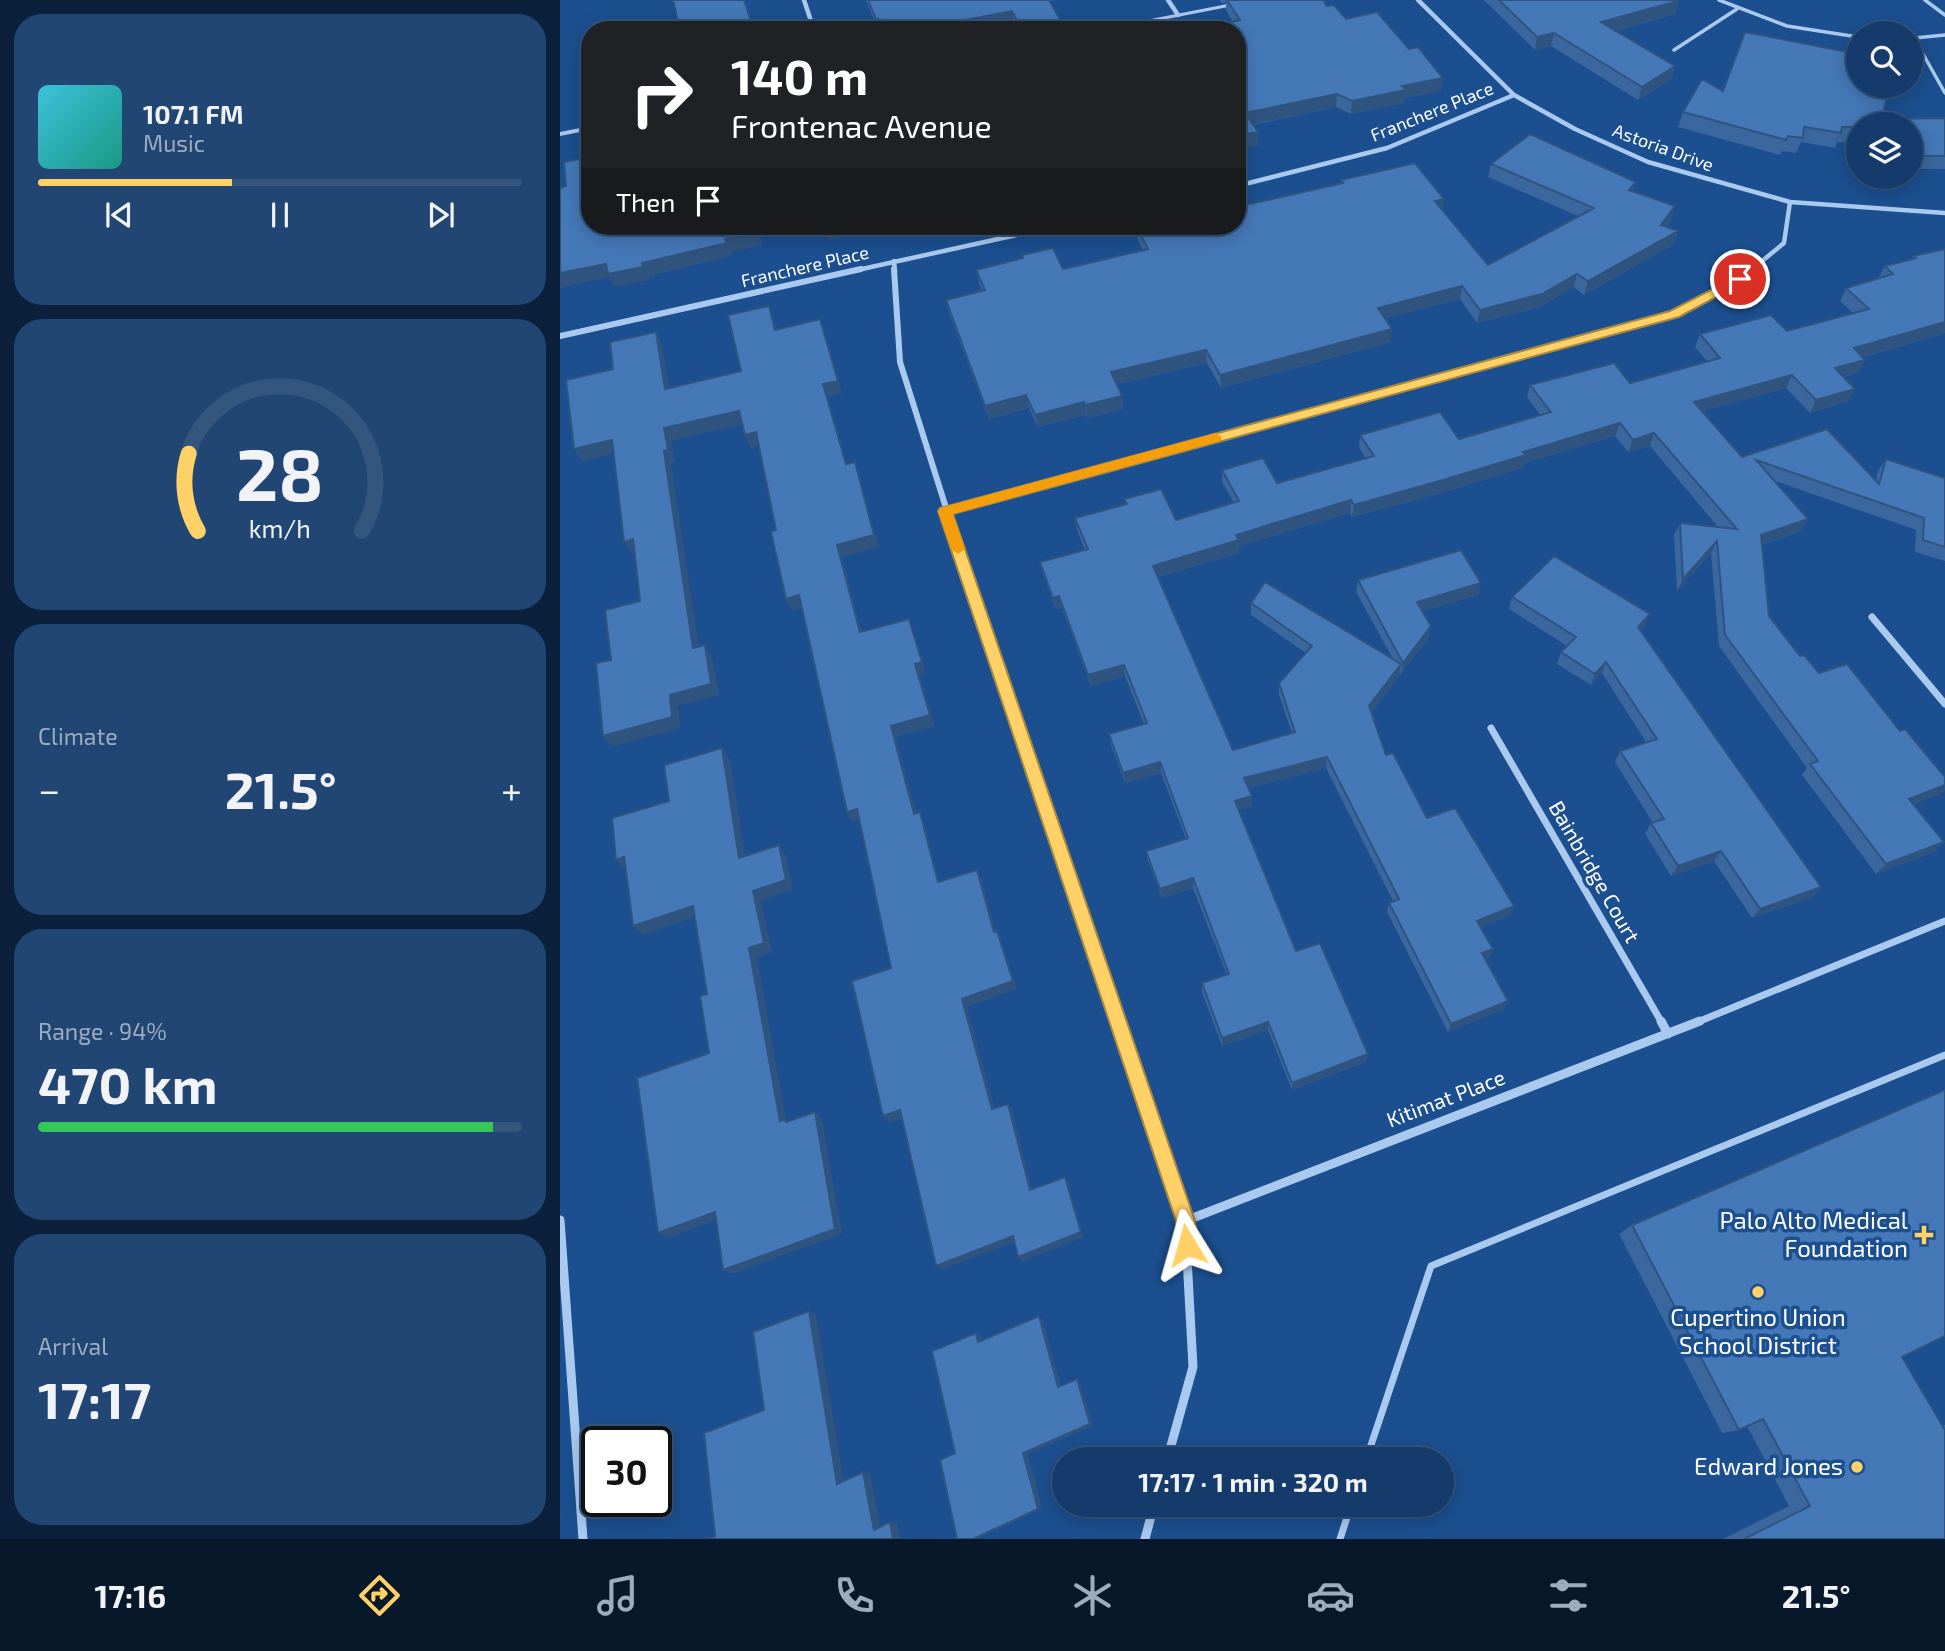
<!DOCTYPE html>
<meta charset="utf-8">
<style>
:root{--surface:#143b6b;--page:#214673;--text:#f1f3f6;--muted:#9dadc1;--line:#33557e;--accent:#ffd166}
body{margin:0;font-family:"Exo 2",sans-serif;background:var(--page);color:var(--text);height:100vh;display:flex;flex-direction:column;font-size:26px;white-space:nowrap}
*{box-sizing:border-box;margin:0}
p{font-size:23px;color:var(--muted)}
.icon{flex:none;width:38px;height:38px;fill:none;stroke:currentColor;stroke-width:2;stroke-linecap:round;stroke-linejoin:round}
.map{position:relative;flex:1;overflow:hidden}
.panel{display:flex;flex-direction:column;gap:14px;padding:14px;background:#0b203b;width:560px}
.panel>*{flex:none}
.hud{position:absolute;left:21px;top:21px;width:665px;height:214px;border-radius:28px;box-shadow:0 4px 18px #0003,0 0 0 2px var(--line);background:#202124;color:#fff;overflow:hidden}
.buttons{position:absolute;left:1286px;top:21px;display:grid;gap:14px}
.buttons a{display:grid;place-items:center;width:77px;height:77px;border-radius:50%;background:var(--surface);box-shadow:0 4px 18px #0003,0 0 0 2px var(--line);font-size:35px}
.speed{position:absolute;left:21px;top:1426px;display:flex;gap:14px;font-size:35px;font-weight:700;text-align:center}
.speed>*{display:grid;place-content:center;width:91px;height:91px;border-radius:50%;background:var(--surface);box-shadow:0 4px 18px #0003,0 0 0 2px var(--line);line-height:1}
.speed .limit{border:4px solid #111;border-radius:10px;background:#fff;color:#111}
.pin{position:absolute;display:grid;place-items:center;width:60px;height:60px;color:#fff;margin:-30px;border:4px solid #fff;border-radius:50%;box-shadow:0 2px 7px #0007}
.me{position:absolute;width:77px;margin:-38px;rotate:352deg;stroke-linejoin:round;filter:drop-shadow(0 0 5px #0008)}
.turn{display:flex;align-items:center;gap:24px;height:147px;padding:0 35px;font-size:32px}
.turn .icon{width:91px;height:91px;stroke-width:2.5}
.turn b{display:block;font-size:49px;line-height:60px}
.then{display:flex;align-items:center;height:66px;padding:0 35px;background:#0003;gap:14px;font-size:26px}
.big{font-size:52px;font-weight:700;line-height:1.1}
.panel .widget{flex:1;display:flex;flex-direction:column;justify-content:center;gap:10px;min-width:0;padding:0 24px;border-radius:28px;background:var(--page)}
.panel .dial{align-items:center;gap:0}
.dial svg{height:182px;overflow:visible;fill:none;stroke:var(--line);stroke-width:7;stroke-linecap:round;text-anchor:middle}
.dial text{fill:var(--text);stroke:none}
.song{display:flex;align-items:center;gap:21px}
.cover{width:84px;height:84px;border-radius:10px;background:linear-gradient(135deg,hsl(190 70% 55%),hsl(170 70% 35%))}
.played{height:7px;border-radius:4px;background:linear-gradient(90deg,var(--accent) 40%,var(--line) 40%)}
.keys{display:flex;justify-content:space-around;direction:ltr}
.heat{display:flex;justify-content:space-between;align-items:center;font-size:38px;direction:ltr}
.charge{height:10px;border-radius:5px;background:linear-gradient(90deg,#34c759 94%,var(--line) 0)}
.trip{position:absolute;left:492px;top:1447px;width:402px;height:70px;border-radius:35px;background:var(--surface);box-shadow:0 4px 18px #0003,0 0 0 2px var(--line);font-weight:700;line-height:70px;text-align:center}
.tab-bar{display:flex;height:112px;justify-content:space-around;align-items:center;background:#08182b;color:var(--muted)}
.tab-bar .icon{width:49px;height:49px}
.tab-bar .current{color:var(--accent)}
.tab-bar b{font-size:32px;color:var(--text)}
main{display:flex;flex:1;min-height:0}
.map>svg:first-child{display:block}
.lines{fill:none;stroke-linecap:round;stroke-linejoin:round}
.service-far1{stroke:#a9c9ee;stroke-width:3.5}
.service{stroke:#a9c9ee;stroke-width:7}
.minor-far3{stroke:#a9c9ee;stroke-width:4.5}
.minor-far2{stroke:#a9c9ee;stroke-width:6}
.minor-far1{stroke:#a9c9ee;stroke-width:7}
.minor{stroke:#a9c9ee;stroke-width:9}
.tertiary{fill:#a9c9ee;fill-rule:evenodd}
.wall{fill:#3a679d}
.shaded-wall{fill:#305480}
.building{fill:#4478b7;stroke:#305480;stroke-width:2}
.route{fill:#ffd166;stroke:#a68842;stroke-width:2}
.slow{fill:#f59e0b}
.poi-dot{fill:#ffd166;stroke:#1b4f8f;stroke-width:2.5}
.labels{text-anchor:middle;stroke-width:7;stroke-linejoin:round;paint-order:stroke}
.far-street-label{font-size:18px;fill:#fff;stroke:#1b4f8f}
.street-label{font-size:21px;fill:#fff;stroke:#1b4f8f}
.near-poi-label{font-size:24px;fill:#fff;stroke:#1b4f8f;text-anchor:end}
</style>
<main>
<section class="panel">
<div class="widget">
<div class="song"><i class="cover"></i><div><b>107.1 FM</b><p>Music</p></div></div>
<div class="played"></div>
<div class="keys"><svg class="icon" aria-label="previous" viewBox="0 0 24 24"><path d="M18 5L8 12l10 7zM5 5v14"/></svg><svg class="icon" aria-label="pause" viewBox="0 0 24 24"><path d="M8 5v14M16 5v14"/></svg><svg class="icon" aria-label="next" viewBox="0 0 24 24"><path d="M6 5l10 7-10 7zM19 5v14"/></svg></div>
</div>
<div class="widget dial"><svg viewBox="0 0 100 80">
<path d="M14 69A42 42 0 1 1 86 69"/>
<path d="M14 69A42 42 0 0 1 10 35" stroke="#ffd166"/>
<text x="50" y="56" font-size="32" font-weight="700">28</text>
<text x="50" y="72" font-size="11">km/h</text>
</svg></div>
<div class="widget"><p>Climate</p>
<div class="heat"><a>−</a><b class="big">21.5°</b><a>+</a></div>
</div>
<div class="widget"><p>Range · 94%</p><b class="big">470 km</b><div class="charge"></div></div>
<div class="widget"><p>Arrival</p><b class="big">17:17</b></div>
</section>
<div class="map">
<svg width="1385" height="1539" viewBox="0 0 1385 1539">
<rect width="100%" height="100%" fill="#1b4f8f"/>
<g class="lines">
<!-- service-far1 -->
<path class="service-far1" d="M1159,0l68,26 71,11
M1365,0l20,15
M1354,38l31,55
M1354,38l31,-3
M1114,50l63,-41"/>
<!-- service -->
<path class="service" d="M806,1460l65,-194 514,-211
M780,1539l11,-34"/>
<!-- minor-far3 -->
<path class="minor-far3" d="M244,0l10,30
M608,0l10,15
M858,0l96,95 61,34 73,33 142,40 155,11
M677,186l150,-38 127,-53
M334,261l1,10
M293,271l204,-45
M1190,271l34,-28 6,-41"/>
<!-- minor-far2 -->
<path class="minor-far2" d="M334,269l6,93 77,244
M0,336l301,-67
M385,511l730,-197 77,-45"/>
<!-- minor-far1 -->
<path class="minor-far1" d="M417,605l141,418
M1312,617l73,87
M931,728l171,295
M1135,1023l250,-102"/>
<!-- minor -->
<path class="minor" d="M557,1021l68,200 8,146 -26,93
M1101,1021l7,13
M0,1220l23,319
M625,1221l515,-200
M585,1539l9,-34"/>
<!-- tertiary -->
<path class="tertiary" d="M688,0h16l-153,30h-17z
M30,126v4l-30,6v-4z"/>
</g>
<!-- wall -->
<path class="wall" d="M306,0h190l-6,1 16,29h-49l-3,-7 -31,7h-105z
M660,0h103l4,6 19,13 95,72 -36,7 -1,5 -53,11 -15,-7 -83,18 5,7v13l-21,4v-119l-11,-20v-8l-5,1z
M924,0h193l1,1 -3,13 -60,17 60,35 -4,13 -33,21 -87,-54 -16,4z
M1163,91l135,33v19l-21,-1 -2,6 -34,-6 -5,11 -14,-2 -2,4 -102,-28 5,-15z
M1385,118v51h-34v-45h-25l2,-5z
M931,164l142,28 38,27 -5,8 12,4 -4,13 -90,51 -10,-8 -35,20 -62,16 -17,-24 -75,19 6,24 -170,46 -14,-25 -90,21 5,12 1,13 -36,9 -1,-3 -48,12 -9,-19 -40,11 -40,-106 -3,-13 36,-9 -3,-8 -3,-13 46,-12v-3l41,14 80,-19 -6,-12 -1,-12h101l104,-43v-3l102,30 45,55 90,-49 -90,-39z
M1385,249v84l-82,24 2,3 -7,12 -14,5 4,24 -38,12 -24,-25 -84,23 40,46 134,23 2,-9 8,-12 59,19v83l-30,-9 1,-22 -141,-49 33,38 -7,12 -39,14 7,71 31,40 19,17 81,58 45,46v12l-5,5 -26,10 30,38 -10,10 -58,22 -74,-99 5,-7 -88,-122 -8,-93 -34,38 -3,-56 6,-12 38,4 -68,-81 -22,6 -13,-16 -91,27 -2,5 -81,25 -89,24 -2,-4 -111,33v7l-81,24 75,173 59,-17 -13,-38v-12l27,-30 -55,-38v-12l142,56 -37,-67 2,-12 120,15 -56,16 9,15 -2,12 -28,36 -1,-1 -1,3 -28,37 15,42 41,63 87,88 -4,9 -29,12 12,22 -4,9 -3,1 18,50 -56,23 -61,-120 2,-9 4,-2 -67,-133 -78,20 4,18 -14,4 58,141 72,103 -2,8 -74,28 -24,-60 -46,16 -20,-54v-9l25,-8 -34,-87 -31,10 -14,-37 -2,-10 40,-12 -25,-66 -36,10 -14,-38 -2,-11 35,-10 -19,-48 -34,10 -29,-78 -6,1 -13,-35 -3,-12 45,-12 -8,-20 -2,-12 50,-14 -1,-5 52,21 58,-17 -12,-21v-12l55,13 89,-24 -7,-12 1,-12 99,4 81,-24 -13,-18 3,-12 100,-2 77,-22 -12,-14 5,-13 87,-3 66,-18 -13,-12 6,-13 32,-9 7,-13 26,-6 2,-4z
M952,597l133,29 -4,4 180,257 -8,10 -61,21 -38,-57 -43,15 -26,-42 6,-11h2l-38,-61 5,-11 26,-9 -44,-69 -11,12 -34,-21 4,-12 6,-6 -58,-37z
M1072,1225l270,132 40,68h3v114h-222l66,-33 -42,-80 -8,4 -17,3 -103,-199z"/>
<!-- shaded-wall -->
<path class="shaded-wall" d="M1118,1l-3,13 -77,21 3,-13z
M452,11l2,12 -31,7h-59v-2z
M994,33l-3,13 -16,4 2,-13z
M1115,66l-4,13 -33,21 4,-13z
M883,78l-2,13 -36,7 -1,5 -53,11 1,-13 50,-15z
M777,94l-1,13 -91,19v-13z
M698,132v13l-21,4v-13z
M1076,182l-4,13 -3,-5z
M884,199l-2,13 -7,-11z
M1115,206l-4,13 -14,19 4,-13z
M196,226h31l-28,6 4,13 -32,7 1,4 -83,20v4l-34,7 -6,-10 -49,11v-15l46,-9 36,-1 83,-24z
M270,226h65l-66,14 -4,-13z
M1118,231l-4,13 -90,51 4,-14z
M1017,274l-3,13 -35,20 -62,16 3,-13z
M902,286l-2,13 -84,22 2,-13z
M209,306l5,13 6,24 -5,-13z
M260,319l22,74 -14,4 22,79 -4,-12 -23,-80z
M1385,322v11l-98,28 7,-13z
M832,329l-1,13 -170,46 -1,-13z
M96,332l6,13 10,57 -7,-13z
M646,350l1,13 -94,22 -2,-13z
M1305,360l-7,12 -29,9 6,-13z
M1232,375l-6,13 -97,27 5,-13z
M1295,389l-7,12 -38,12 6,-13z
M466,395l3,13 -40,11 -4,-13z
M562,396l1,13 -36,9 -2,-13z
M524,402l2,13 -48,12 -3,-12z
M179,411l6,13 -74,17 4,21 -4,2 30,196 -8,-12 -29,-197v-23z
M1060,423l-5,13 -91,27 -2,5 -81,25 -89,24 2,-12 169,-53z
M196,432l6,13 -11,3 -6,-13z
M1094,433l-4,13 -22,6 5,-12z
M52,440l7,12 -37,10 -8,-13z
M295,462l4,12 20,73 -37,10 23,87 -5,-12 -23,-87z
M791,500l-1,13 -111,33v7l-85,25 -1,-12 83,-31z
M1248,519l-7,12 -46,16 6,-12z
M73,539l8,12 -9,3 -8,-12z
M1157,541l-6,12 -34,38 6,-12z
M921,583l-3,12 -64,19 3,-12z
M239,595l6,12 -13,4 -6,-12z
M499,596l3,12 -6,1 -3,-11z
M1090,614l-5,12 -12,13 5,-12z
M349,619l17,55 -6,2 15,50 -39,11 23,87 -5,-10 -23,-88 24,-62z
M871,626l-2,12 -28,36 2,-11z
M145,645l7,12 7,38 -41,11 2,22 -68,19 -9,-11 67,-41z
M1046,662l-4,11 -11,12 4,-11z
M841,664l-2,12 -31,41 1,-11z
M564,665l1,11 -34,10 -3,-11z
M162,748l8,11 17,109 -8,-10z
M767,757l-1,11 -81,21 -1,-11z
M600,762l1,11 -36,10 -2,-10z
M1385,785v4l-5,5 -40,15 9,-10z
M692,796v10l-17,6v-11z
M297,809l5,10 -10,3 -5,-10z
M360,812l4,10 18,70 -4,-10z
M1384,842l-10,10 -58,22 10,-10z
M219,845l7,10 7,34 -32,12 11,51 -15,5 29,163 7,5 -13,-4 -31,-173 4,-57z
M1161,851l-7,10 -43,15 7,-10z
M64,857l1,13 -9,-10z
M417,870l5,10 16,61 -4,-9z
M633,878v10l-31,10 -2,-9z
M1261,887l-8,10 -61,21 8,-9z
M133,906l8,9 -58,20 -10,-9z
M954,906l-4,9 -36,15 3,-9z
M437,931l4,9 16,49 -50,18 30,109 -5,-7 -30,-110z
M933,949l-4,9 -10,4 3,-9z
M948,1001l-4,8 -56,23 3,-8z
M708,1022v8l-46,16v-8z
M808,1054l-2,8 -74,28v-7z
M448,1104l4,6 22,86 -4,-6z
M340,1110l6,7 -17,6 -6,-7z
M255,1112l7,7 20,115 -110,40 -9,-4z
M505,1177l3,6 16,54 -62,25 -4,-5z
M155,1212l9,5 -55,21 -11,-5z
M453,1236l5,5 -77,29 -5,-4z
M249,1311l7,3 28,170h-7z
M479,1316l4,4 19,69 -4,-2z
M416,1333l5,3 2,9 -5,-3z
M517,1379l3,3 13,44 -65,28 14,55 -65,30h-4l50,-86z
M303,1472l7,1 11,56 -7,1z
M330,1522h7l3,17h-7z"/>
<!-- building -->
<path class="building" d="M113,0h71l10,30h-74z
M308,0h181l17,30h-44l-10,-19 -88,17 -48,-9z
M667,0h96l4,6 7,-1 12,14 31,-7 32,37 9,-2 25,31 -41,8 4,4 -54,11 -15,-7 -92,19 13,19 -21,4v-106h-46l49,-10z
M939,0h178l1,1 -77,21 74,44 -33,21 -88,-54 -17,4z
M1185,32l113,22v32h31l-8,38h-23v3h-16l-1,6 -37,-6 -1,11 -15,-2 -2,4 -103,-28 19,-33 21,12z
M1385,118v38h-34v-32h-20l-3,-5z
M970,134l106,48 -7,8 46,16 -14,19 17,6 -90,50 -11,-7 -35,20 -62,16 -18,-24 -84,22 14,21 -172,46 -14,-25 -95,22 11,24 -37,9 -1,-3 -49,13 -9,-20 -41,11 -39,-106 39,-10 -9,-20 47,-12 -1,-3 31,-7 10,21 85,-20 -12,-23h101v-19l106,-24 -2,-3 74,-17 29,36 -9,2 53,64 106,-57 -103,-44z
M30,157v69h166l2,6 -33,7 2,4 -85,20 1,4 -35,7 -2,-10 -46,9v-85l6,-2 -2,-24z
M1385,249v73l-91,26 11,12 -30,8 20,21 -39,11 -24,-25 -98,27 48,55 85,-28 52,55 7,-25 59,19v69l-22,-7 1,-22 -168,-58 52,59 -47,16 8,81 31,40 4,-1 15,18 28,-9 53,67 5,-2 40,48v8l-36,14 35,43 -58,22 -76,-100 8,-3 -93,-126 -8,-94 -34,38 -3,-56 57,6 -83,-96 -21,7 -13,-17 -97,29 3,3 -83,25 -89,25 -3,-5 -115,35 3,5 -86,26 80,184 62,-18 -16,-49 33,-37 -61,-43 14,-21 136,82 -32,42 17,49 7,-2 34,65 28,-10 59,98 -37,15 16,28 -11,4 26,48 -57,23 -62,-121 10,-4 -72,-142 -83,21 8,18 -17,5 61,150 24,-8 48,111 -76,29 -24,-61 -46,16 -20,-55 27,-9 -36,-96 -33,11 -14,-38 42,-13 -28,-76 -37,11 -14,-39 38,-11 -23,-58 -36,10 -29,-79 -6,2 -13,-36 48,-13 -13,-31 52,-14 -3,-5 37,-10 15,31 63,-19 -17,-31 41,-12 14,25 97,-27 -14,-21 80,-23 19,27 92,-27 -21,-27 84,-22 16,20 90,-25 -20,-24 71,-19 16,16 82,-22 -23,-21 47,-14 -8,-8 31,-8 -3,-2z
M209,306l6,24 45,-11 18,62 -15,3 23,80 9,-2 19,73 -37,10 23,87 49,-13 13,43 -7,2 15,51 -39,11 23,88 6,-2 18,70 39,-12 17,62 3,-1 16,50 -51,18 30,110 16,-5 22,86 35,-13 16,55 -63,25 -5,-21 -77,30 -36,-156 -17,6 -31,-135 39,-13 -34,-159 -10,3 -48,-217 -13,4 -15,-67 5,-2 -20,-98 -11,3 -6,-24 -75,17 4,22 -4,1 29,197 12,-3 6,39 -41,11 2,22 -69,19 -7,-73 15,-3 -6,-50 35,-9 -7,-62 -9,3 -12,-102 -38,9 -8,-69 47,-11 -3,-27 46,-10 9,57 76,-18 -13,-56z
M901,550l20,33 -64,19 14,24 -28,37 -45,-83z
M994,556l96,58 -12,13 183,260 -61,22 -39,-58 -43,15 -27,-43 13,-4 -44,-68 37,-12 -51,-77 -11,12 -34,-22 15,-15 -64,-40z
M162,748l17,110 40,-13 7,35 -33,11 11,52 -15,5 31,173 5,-2 1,3 29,-10 20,117 -112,41 -8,-58 -57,21 -21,-155 72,-25 -9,-57 7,-2 -14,-88 -60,20 -9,-69 -8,3 -4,-42 57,-17 -5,-36z
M1385,1090v246l-43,21 43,73v109h-201l66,-33 -47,-87 -24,11 -107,-205z
M249,1311l28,173 26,-12 11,58 16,-8 3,17h-185l7,-3 -11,-103 60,-23 -11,-78z
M479,1316l19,71 19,-8 13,45 -67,29 15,56 -65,30h-16l-17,-79 15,-7 -23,-102 44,-18 2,9z"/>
<!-- route -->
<path class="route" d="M1180,275l4,2v5l-65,35 -726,197 242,707 2,24 -3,7 -7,3 -7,-3 -4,-31 -238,-710 2,-3 730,-197z"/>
<!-- slow -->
<path class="slow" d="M656,433l6,5 -2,3 -267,73 12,35 -7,5 -7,-5 -13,-38 2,-3z"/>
<!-- markers -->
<g class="poi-dot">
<path d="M1360.5 1224.5h7v7h7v7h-7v7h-7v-7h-7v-7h7z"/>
<circle cx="1198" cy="1292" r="7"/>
<circle cx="1297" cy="1467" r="7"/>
</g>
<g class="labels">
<!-- far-street labels -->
<g class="far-street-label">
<text transform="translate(872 112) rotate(-22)" y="6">Franchere Place</text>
<text transform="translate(1103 148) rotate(20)" y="6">Astoria Drive</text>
<text transform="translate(245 267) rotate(-13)" y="6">Franchere Place</text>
</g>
<!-- street labels -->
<g class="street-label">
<text transform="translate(1034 872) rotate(60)" y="7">Bainbridge Court</text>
<text transform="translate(886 1099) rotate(-21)" y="7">Kitimat Place</text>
</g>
<!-- near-poi labels -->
<g class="near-poi-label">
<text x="1348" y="1229">Palo Alto Medical<tspan x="1348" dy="28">Foundation</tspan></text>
<text x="1198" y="1326" text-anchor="middle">Cupertino Union<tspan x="1198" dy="28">School District</tspan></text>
<text x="1283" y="1475">Edward Jones</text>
</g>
</g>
</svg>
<div class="buttons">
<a><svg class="icon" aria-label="search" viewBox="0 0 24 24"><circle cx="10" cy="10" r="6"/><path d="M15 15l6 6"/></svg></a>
<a><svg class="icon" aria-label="layers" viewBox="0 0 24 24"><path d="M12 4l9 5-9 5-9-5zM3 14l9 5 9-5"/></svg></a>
</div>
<div class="speed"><div class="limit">30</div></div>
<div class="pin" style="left:1180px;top:279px;background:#d93025"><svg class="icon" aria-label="arrive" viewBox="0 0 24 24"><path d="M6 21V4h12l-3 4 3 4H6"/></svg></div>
<svg class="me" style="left:627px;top:1245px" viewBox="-20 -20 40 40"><path d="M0-17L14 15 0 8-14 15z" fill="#ffd166" stroke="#fff" stroke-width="4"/></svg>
<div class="trip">17:17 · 1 min · 320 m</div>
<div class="hud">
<div class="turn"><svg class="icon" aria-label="right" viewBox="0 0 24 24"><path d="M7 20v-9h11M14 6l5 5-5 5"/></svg><div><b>140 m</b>Frontenac Avenue</div></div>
<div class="then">Then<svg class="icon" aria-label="arrive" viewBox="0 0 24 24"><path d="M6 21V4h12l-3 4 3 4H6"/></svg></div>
</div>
</div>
</main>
<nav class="tab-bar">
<b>17:16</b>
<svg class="icon current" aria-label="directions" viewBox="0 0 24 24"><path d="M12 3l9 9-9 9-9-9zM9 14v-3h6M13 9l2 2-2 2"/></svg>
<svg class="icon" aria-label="music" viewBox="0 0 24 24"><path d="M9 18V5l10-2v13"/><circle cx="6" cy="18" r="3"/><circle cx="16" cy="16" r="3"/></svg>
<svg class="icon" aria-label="phone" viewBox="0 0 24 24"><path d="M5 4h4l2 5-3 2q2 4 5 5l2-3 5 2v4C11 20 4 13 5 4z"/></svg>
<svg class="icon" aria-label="climate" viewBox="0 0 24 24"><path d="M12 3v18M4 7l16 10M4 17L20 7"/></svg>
<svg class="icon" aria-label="car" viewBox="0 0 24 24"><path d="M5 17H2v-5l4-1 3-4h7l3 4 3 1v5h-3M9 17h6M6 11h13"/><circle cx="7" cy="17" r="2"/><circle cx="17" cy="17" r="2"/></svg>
<svg class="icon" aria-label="filters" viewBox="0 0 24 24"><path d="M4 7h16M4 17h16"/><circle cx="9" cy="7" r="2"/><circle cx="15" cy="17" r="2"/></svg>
<b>21.5°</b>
</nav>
